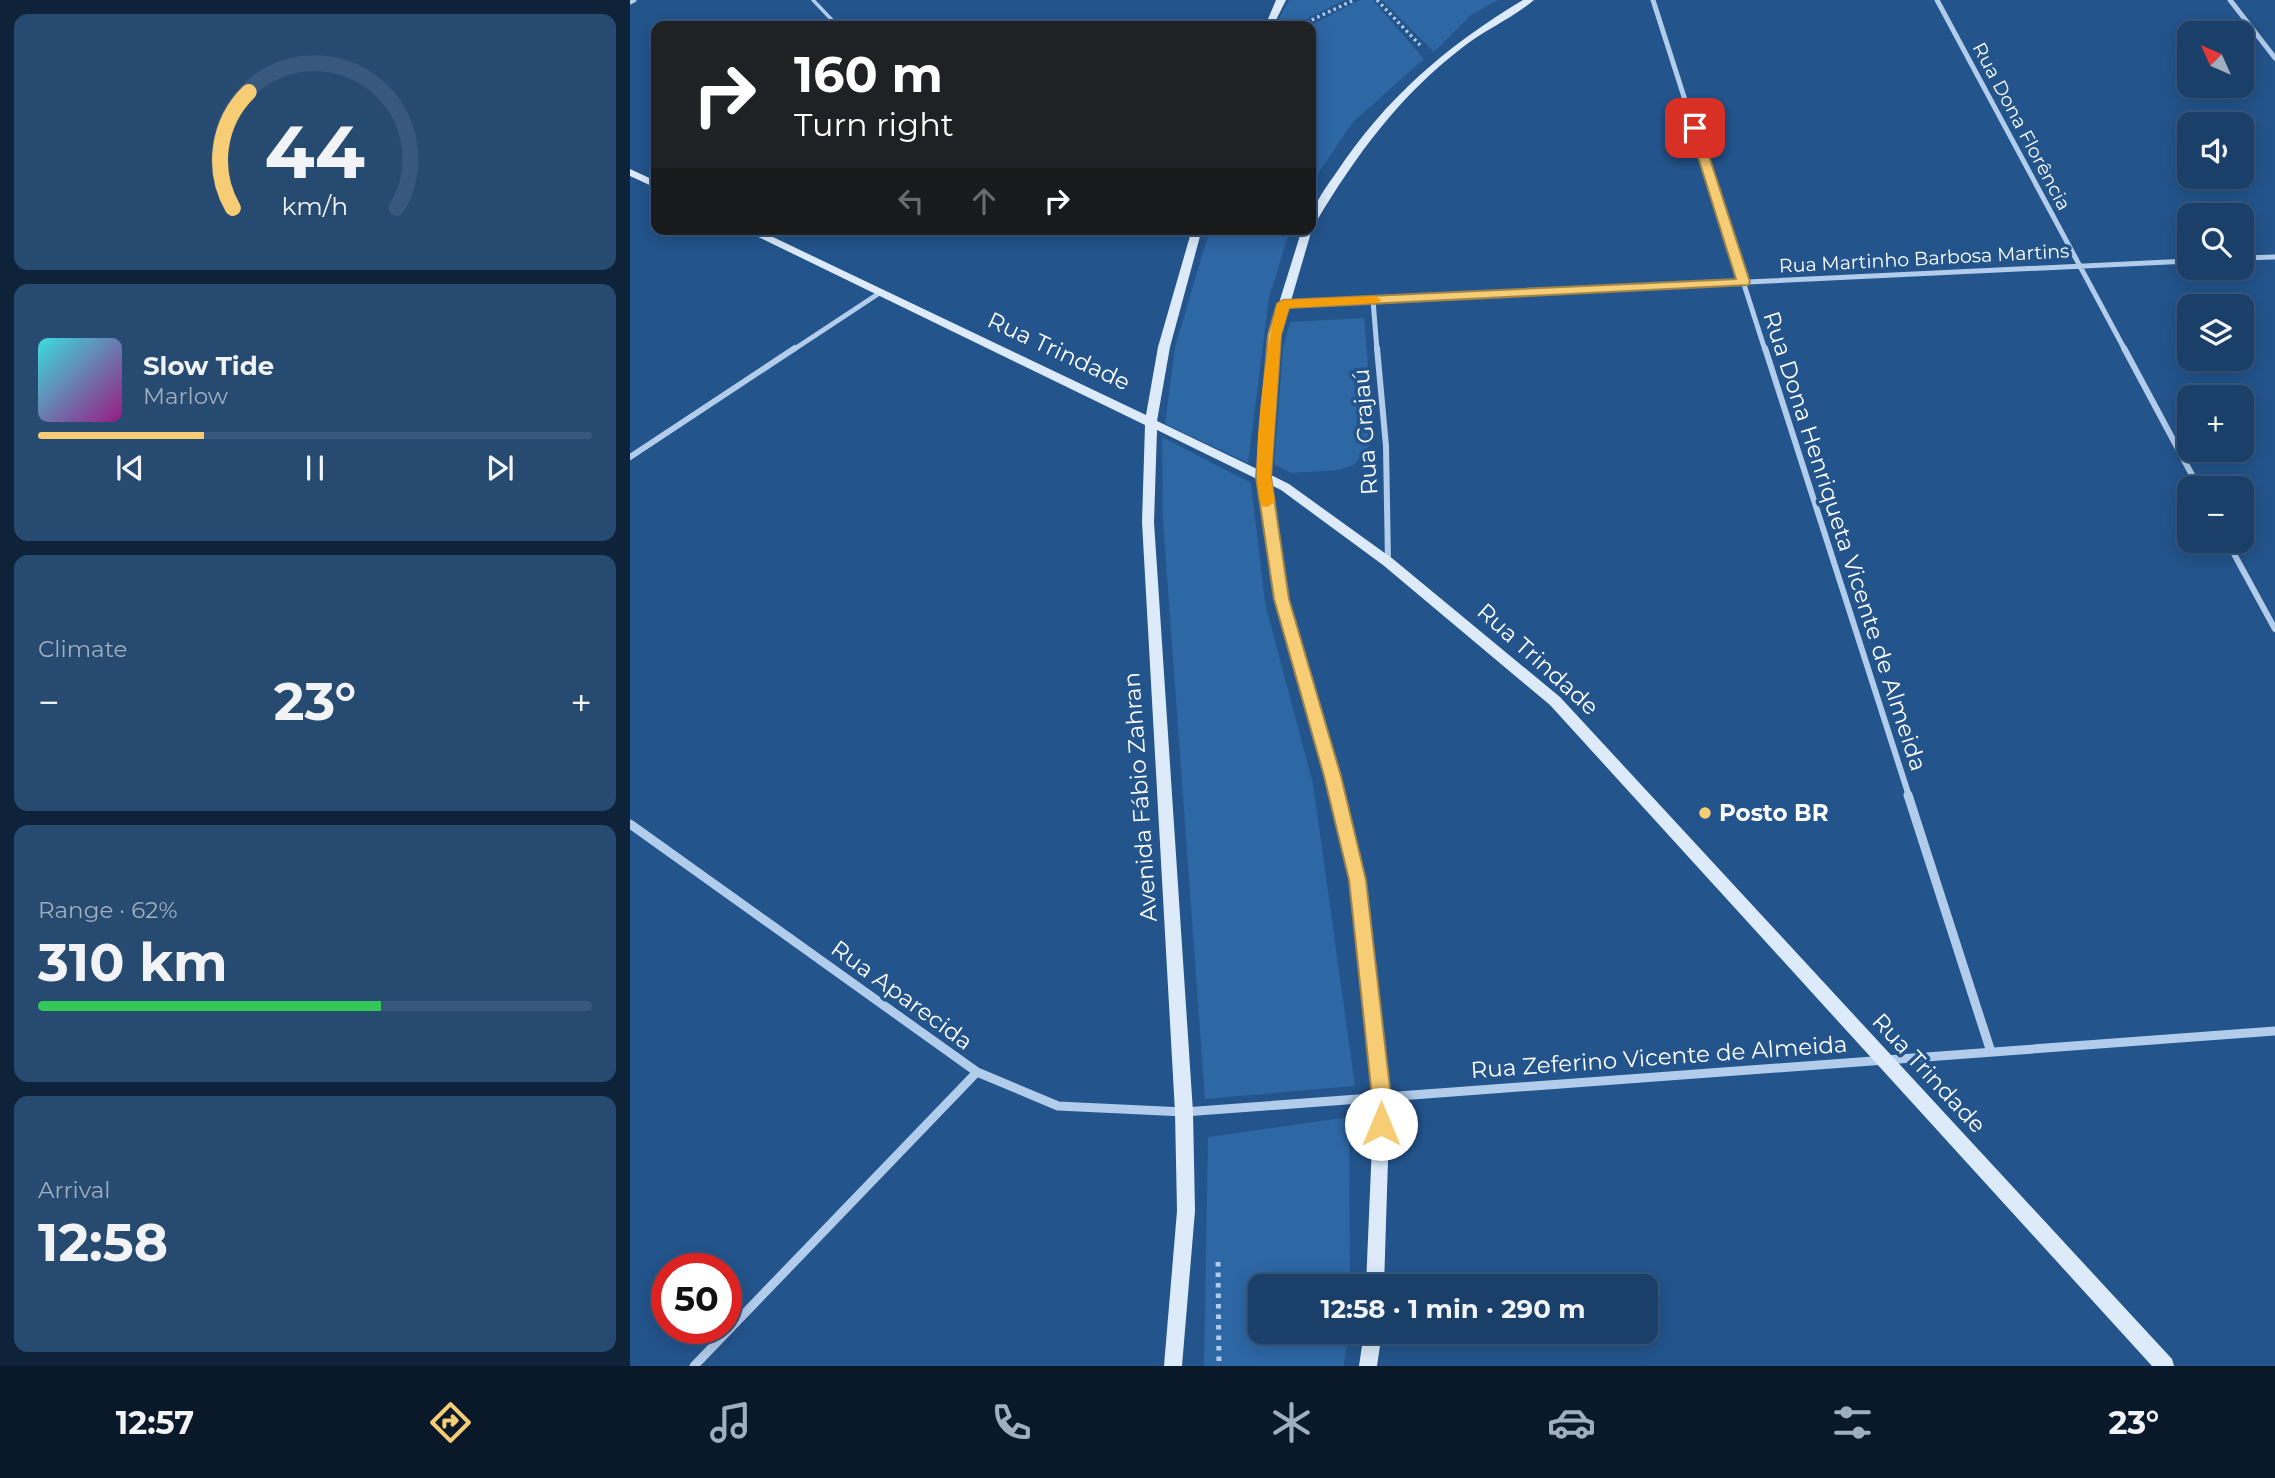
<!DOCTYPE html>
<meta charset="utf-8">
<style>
:root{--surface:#1a3f69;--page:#274a71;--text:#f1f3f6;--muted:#9fafc0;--line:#38587d;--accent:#f6cc74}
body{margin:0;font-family:Montserrat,sans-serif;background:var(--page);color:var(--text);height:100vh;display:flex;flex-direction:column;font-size:26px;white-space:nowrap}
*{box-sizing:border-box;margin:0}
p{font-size:23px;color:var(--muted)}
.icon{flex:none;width:38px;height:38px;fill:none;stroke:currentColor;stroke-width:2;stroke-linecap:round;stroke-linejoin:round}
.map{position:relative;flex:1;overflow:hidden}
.details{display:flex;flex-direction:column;gap:14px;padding:14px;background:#0e233a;width:630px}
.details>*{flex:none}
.guide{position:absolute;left:21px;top:21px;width:665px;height:214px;border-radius:14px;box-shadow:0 4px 18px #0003,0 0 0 2px var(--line);background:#202124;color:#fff;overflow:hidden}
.needle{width:46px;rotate:315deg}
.fabs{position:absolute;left:1547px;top:21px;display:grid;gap:14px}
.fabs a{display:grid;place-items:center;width:77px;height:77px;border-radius:14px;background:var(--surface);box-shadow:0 4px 18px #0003,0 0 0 2px var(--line);font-size:35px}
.speed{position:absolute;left:21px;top:1253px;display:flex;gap:14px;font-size:35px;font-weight:700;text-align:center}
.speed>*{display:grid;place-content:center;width:91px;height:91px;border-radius:50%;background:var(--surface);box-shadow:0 4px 18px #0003,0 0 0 2px var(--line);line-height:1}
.speed .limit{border:10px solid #d22;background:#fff;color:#111}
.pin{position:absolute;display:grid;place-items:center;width:60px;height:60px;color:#fff;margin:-30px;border-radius:14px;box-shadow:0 4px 10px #0006}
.me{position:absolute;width:77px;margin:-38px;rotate:0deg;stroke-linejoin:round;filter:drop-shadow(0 0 5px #0008)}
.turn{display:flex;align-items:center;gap:24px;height:147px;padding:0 28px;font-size:32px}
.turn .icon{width:91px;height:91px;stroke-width:2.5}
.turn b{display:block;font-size:49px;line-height:60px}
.lanes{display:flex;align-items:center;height:66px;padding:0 28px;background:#0003;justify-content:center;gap:35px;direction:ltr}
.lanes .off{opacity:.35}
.big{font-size:52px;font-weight:700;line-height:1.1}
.details .card{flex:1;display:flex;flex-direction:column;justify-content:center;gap:10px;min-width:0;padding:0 24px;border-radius:14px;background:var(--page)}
.details .dial{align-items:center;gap:0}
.dial svg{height:182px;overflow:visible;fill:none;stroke:var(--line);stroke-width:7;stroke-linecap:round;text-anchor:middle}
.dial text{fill:var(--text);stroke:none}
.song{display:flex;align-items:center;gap:21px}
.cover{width:84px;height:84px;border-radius:10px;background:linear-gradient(135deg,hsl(180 70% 55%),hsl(310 70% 35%))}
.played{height:7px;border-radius:4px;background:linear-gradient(90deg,var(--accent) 30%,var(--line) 30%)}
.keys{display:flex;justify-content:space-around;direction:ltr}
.heat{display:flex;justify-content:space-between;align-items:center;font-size:38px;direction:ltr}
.charge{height:10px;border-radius:5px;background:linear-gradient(90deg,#34c759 62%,var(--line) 0)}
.trip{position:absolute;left:618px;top:1274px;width:410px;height:70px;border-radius:14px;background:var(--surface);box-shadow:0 4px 18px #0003,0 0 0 2px var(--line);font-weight:700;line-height:70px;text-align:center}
.tab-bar{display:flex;height:112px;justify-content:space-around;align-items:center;background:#0a192a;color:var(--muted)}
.tab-bar .icon{width:49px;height:49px}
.tab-bar .active{color:var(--accent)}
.tab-bar b{font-size:32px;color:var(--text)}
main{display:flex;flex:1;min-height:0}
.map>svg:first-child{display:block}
.green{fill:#2d67a4}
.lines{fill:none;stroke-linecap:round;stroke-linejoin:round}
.path-far1{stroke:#b1cdeb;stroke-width:3.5;stroke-dasharray:2.5 3.5;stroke-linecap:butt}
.path{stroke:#b1cdeb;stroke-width:5;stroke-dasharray:4.5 6;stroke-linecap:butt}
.service{stroke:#b1cdeb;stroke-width:3.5}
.minor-far2{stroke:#b1cdeb;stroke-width:5}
.minor-far1{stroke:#b1cdeb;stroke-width:6}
.minor{stroke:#b1cdeb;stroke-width:9}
.secondary{fill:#dceaf9;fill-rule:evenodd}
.route{fill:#f6cc74;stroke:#a0854b;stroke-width:2}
.slow{fill:#f59e0b}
.poi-dot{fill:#f6cc74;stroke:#23548c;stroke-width:2.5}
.labels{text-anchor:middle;stroke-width:7;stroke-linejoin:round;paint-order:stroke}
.far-street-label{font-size:19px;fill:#fff;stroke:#23548c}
.street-label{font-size:23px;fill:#fff;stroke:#23548c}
.poi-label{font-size:23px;font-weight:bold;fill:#fff;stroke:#23548c;text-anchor:start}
</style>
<main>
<section class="details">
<div class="card dial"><svg viewBox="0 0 100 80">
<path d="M14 69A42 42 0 1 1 86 69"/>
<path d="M14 69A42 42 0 0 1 21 18" stroke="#f6cc74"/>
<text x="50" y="56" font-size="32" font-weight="700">44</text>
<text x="50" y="72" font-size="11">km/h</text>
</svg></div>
<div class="card">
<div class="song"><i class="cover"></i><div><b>Slow Tide</b><p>Marlow</p></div></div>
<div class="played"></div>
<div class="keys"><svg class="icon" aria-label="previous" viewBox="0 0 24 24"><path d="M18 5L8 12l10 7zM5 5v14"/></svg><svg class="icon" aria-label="pause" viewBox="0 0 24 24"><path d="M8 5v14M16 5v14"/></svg><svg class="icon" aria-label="next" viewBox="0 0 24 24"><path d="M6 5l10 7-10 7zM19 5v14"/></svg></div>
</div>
<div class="card"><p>Climate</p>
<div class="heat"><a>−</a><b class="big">23°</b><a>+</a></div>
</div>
<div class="card"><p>Range · 62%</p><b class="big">310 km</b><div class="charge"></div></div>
<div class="card"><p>Arrival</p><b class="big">12:58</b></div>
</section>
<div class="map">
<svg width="1645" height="1366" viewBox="0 0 1645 1366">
<rect width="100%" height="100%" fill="#23548c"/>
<!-- green -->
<path class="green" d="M659,0h56l-53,26h-17z
M730,0h13l51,59 -71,63 -42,62 -2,-158z
M752,0h116l-27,15 -37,37z
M580,229h80l-21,69 -21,165 -83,-39 10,-77z
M734,318l10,122 -20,25 -14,5 -49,3 -17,-9 9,-116 7,-26z
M532,437l89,46 14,120 48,181 42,302 -150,13 -42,-578z
M719,1117l1,169h-90v46h88l-4,34h-140l4,-229z"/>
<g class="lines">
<!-- path-far1 -->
<path class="path-far1" d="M747,0l43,45
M671,25l53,-25"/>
<!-- path -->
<path class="path" d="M588,1262l1,104"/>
<!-- service -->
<path class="service" d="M183,0l20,21"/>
<!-- minor-far2 -->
<path class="minor-far2" d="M1023,0l112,350
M1307,0l188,350
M1600,0l45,58
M0,2l4,-2
M1612,258l33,-1
M743,300l4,50
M653,304l906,-43
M163,350l85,-56"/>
<!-- minor-far1 -->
<path class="minor-far1" d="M747,348l9,98 2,116
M1135,348l144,448
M1494,348l75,140
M0,457l165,-109
M1597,541l48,88"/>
<!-- minor -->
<path class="minor" d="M1278,795l83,257
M0,824l347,248 81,34 126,6 1091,-81
M64,1366l283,-294"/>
<!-- secondary -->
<path class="secondary" d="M646,0h10l-13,26h-8z
M893,0h11c-21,18 -49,30 -71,47 -63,48 -107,108 -147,175l-5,3c0,-19 14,-36 25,-52 50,-75 109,-126 187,-173z
M0,169l26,12v7l-26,-12z
M681,227l1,2 -31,106 -12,139 20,10 104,75 167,138 612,662 2,7h-22l-602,-661 -167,-140 -102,-75 -10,-5 18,114 51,177 25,104 25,217 -6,189h-18l8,-189 -25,-217 -23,-104 -51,-177 -18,-120 -100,-49 -3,92 39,590 2,99 -13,155h-18l13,-155 -2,-99 -33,-590 3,-97 -403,-196h14l390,186 12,-68 34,-118h10l-32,118 -13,74 100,48 12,-134 33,-106h9z
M734,1332h18l-5,34h-18z"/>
</g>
<!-- route -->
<path class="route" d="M1065,125l5,3 50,154 -2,3 -459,23 -8,27 -10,142 18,122 52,177 25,104 25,217v27l-3,7 -7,3 -7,-3 -3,-7 1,-27 -23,-217 -25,-104 -50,-177 -18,-122 12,-142 9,-31 6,-4 453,-21 -47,-151z"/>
<!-- slow -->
<path class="slow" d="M745,296l6,4 -2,3 -90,5 -8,27 -10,142 4,25 -8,5 -5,-1c-14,-30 5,-167 15,-202l6,-4z"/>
<!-- markers -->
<circle class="poi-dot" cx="1075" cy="813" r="7"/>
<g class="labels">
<!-- far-street labels -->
<g class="far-street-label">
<text transform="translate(1392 126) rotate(62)" y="7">Rua Dona Florência</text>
<text transform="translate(1294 258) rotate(-3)" y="7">Rua Martinho Barbosa Martins</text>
</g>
<!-- street labels -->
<g class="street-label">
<text transform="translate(429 351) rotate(25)" y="8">Rua Trindade</text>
<text transform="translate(735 432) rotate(-94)" y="8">Rua Grajaú</text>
<text transform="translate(1215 541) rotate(72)" y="8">Rua Dona Henriqueta Vicente de Almeida</text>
<text transform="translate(908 659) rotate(42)" y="8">Rua Trindade</text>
<text transform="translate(510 797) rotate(-94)" y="8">Avenida Fábio Zahran</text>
<text transform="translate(272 995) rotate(36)" y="8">Rua Aparecida</text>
<text transform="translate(1029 1057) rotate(-4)" y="8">Rua Zeferino Vicente de Almeida</text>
<text transform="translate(1299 1073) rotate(47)" y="8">Rua Trindade</text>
</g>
<!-- poi labels -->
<g class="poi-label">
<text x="1089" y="821">Posto BR</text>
</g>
</g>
</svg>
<div class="fabs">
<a><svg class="needle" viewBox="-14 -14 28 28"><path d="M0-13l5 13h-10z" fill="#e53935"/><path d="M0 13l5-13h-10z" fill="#9fafc0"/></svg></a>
<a><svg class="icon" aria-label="sound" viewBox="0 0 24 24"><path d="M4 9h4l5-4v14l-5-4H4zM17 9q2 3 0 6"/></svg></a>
<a><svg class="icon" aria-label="search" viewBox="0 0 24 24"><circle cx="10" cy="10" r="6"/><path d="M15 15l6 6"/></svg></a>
<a><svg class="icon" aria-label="layers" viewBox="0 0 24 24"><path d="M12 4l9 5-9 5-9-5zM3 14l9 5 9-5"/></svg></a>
<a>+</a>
<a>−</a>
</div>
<div class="speed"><div class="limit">50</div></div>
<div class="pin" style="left:1065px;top:128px;background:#d93025"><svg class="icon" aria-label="arrive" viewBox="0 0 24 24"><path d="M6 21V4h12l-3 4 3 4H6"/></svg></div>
<svg class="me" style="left:751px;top:1124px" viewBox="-20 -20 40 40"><circle r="19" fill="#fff"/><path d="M0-13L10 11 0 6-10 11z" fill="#f6cc74"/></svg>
<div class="trip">12:58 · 1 min · 290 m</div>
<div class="guide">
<div class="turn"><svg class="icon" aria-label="right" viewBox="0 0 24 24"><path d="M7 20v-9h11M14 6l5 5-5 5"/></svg><div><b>160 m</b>Turn right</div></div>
<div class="lanes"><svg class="icon off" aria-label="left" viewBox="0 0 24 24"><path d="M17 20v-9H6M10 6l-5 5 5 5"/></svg><svg class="icon off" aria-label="ahead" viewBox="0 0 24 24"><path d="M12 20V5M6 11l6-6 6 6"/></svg><svg class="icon" aria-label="right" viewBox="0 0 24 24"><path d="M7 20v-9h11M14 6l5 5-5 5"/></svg></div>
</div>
</div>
</main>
<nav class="tab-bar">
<b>12:57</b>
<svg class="icon active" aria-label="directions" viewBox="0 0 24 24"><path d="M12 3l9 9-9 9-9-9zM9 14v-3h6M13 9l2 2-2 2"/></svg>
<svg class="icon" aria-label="music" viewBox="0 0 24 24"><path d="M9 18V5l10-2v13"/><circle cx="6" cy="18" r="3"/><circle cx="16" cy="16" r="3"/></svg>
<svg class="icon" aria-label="phone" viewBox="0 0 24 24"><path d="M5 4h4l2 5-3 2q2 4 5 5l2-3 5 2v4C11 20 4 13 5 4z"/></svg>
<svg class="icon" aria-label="climate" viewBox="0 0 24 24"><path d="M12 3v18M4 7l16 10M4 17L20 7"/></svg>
<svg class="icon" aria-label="car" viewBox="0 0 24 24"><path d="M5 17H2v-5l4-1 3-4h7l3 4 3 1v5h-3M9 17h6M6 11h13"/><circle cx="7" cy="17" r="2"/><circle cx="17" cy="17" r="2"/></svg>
<svg class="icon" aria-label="filters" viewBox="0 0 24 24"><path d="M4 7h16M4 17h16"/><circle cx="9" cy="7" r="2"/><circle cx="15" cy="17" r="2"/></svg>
<b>23°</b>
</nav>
